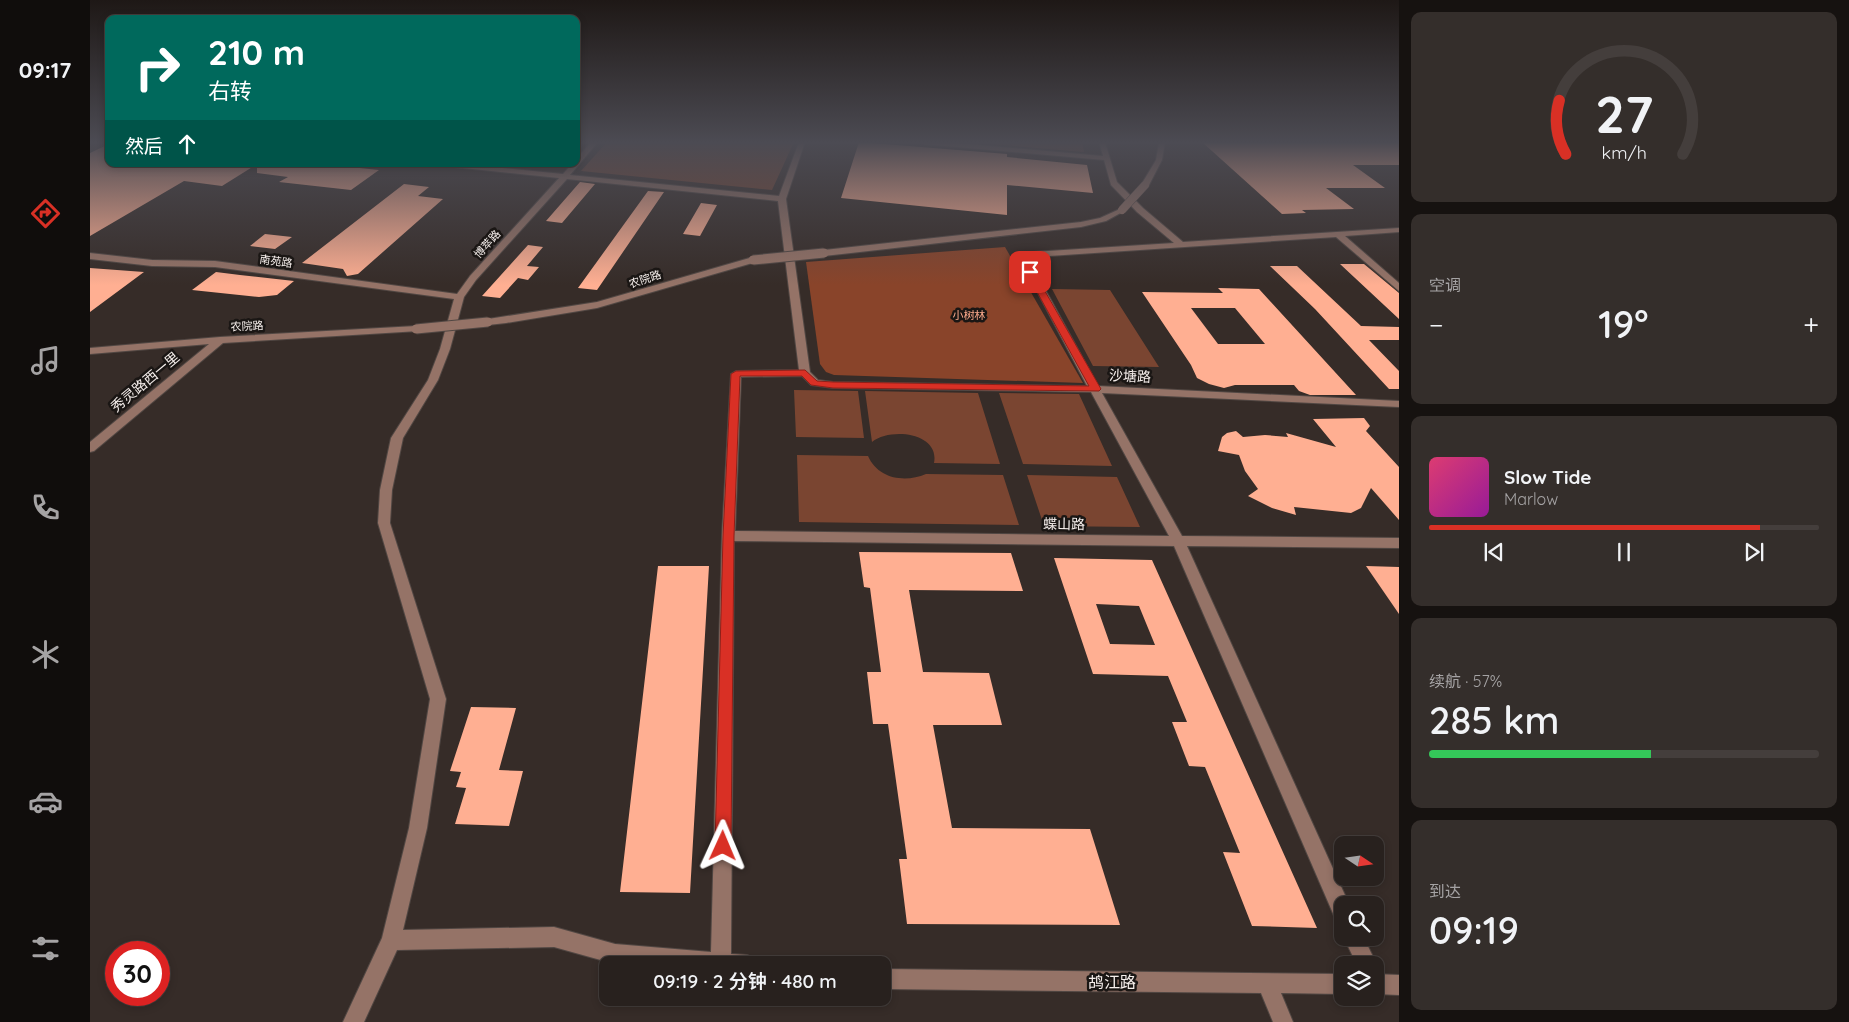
<!DOCTYPE html>
<html lang="zh">
<meta charset="utf-8">
<style>
:root{--surface:#28211e;--page:#342e2b;--text:#f1f3f6;--muted:#a5a3a4;--line:#443e3c;--accent:#d93025}
body{margin:0;font-family:Quicksand,"Noto Sans SC",sans-serif;background:var(--page);color:var(--text);height:100vh;display:flex;flex-direction:column;font-size:19px;white-space:nowrap}
*{box-sizing:border-box;margin:0}
p{font-size:16px;color:var(--muted)}
.icon{flex:none;width:28px;height:28px;fill:none;stroke:currentColor;stroke-width:2;stroke-linecap:round;stroke-linejoin:round}
.map{position:relative;flex:1;overflow:hidden}
.sheet{display:flex;flex-direction:column;gap:12px;padding:12px;background:#161210;width:450px}
.sheet>*{flex:none}
.guide{position:absolute;left:15px;top:15px;width:475px;height:152px;border-radius:10px;box-shadow:0 2px 8px #0003,0 0 0 1px var(--line);background:#00695c;color:#fff;overflow:hidden}
.needle{width:32px;rotate:103deg}
.tools{position:absolute;left:1244px;top:836px;display:grid;gap:10px}
.tools a{display:grid;place-items:center;width:50px;height:50px;border-radius:10px;background:var(--surface);box-shadow:0 2px 8px #0003,0 0 0 1px var(--line);font-size:25px}
.speed{position:absolute;left:15px;top:941px;display:flex;gap:10px;font-size:25px;font-weight:700;text-align:center}
.speed>*{display:grid;place-content:center;width:65px;height:65px;border-radius:50%;background:var(--surface);box-shadow:0 2px 8px #0003,0 0 0 1px var(--line);line-height:1}
.speed .limit{border:8px solid #d22;background:#fff;color:#111}
.pin{position:absolute;display:grid;place-items:center;width:42px;height:42px;color:#fff;margin:-21px;border-radius:10px;box-shadow:0 2px 8px #0006}
.me{position:absolute;width:55px;margin:-28px;rotate:1deg;stroke-linejoin:round;filter:drop-shadow(0 0 4px #0008)}
.turn{display:flex;align-items:center;gap:18px;height:105px;padding:0 20px;font-size:22px}
.turn .icon{width:65px;height:65px;stroke-width:2.5}
.turn b{display:block;font-size:35px;line-height:42px}
.then{display:flex;align-items:center;height:48px;padding:0 20px;background:#0003;gap:10px;font-size:19px}
.big{font-size:38px;font-weight:600;line-height:1.1}
.sheet .widget{flex:1;display:flex;flex-direction:column;justify-content:center;gap:8px;min-width:0;padding:0 18px;border-radius:10px;background:var(--page)}
.sheet .dial{align-items:center;gap:0}
.dial svg{height:130px;overflow:visible;fill:none;stroke:var(--line);stroke-width:7;stroke-linecap:round;text-anchor:middle}
.dial text{fill:var(--text);stroke:none}
.song{display:flex;align-items:center;gap:15px}
.cover{width:60px;height:60px;border-radius:8px;background:linear-gradient(135deg,hsl(340 70% 55%),hsl(300 70% 35%))}
.played{height:5px;border-radius:2px;background:linear-gradient(90deg,var(--accent) 85%,var(--line) 85%)}
.keys{display:flex;justify-content:space-around;direction:ltr}
.heat{display:flex;justify-content:space-between;align-items:center;font-size:28px;direction:ltr}
.charge{height:8px;border-radius:4px;background:linear-gradient(90deg,#34c759 57%,var(--line) 0)}
.trip{position:absolute;left:509px;top:956px;width:292px;height:50px;border-radius:10px;background:var(--surface);box-shadow:0 2px 8px #0003,0 0 0 1px var(--line);font-weight:600;line-height:50px;text-align:center}
main{display:flex;flex:1;min-height:0}
.dock{display:flex;flex-direction:column;width:90px;justify-content:space-around;align-items:center;background:#100d0c;color:var(--muted)}
.dock .icon{width:35px;height:35px}
.dock .current{color:var(--accent)}
.dock b{font-size:22px;color:var(--text)}
.map>svg:first-child{display:block}
.green{fill:#7a4531}
.forest{fill:#89442a}
.building{fill:#ffaf92;fill-rule:evenodd}
.lines{fill:none;stroke-linecap:round;stroke-linejoin:round}
.minor-casing{stroke:#514743;stroke-width:2}
.minor{fill:#957367;fill-rule:evenodd}
.minor-bridge-far1-casing{stroke:#514743;stroke-width:9;stroke-linecap:butt}
.minor-bridge-casing{stroke:#514743;stroke-width:11;stroke-linecap:butt}
.minor-bridge-far1{stroke:#957367;stroke-width:8}
.minor-bridge{stroke:#957367;stroke-width:9}
.route{fill:#d93025;stroke:#8d1f18}
.labels{text-anchor:middle;stroke-width:5;stroke-linejoin:round;paint-order:stroke}
.far-street-label{font-size:11px;fill:#f6efec;stroke:#1a1614}
.far-park-label{font-size:11px;fill:#feab8d;stroke:#1a1614}
.street-label{font-size:14px;fill:#f6efec;stroke:#1a1614}
.near-street-label{font-size:16px;fill:#f6efec;stroke:#1a1614}
</style>
<main>
<nav class="dock">
<b>09:17</b>
<svg class="icon current" aria-label="directions" viewBox="0 0 24 24"><path d="M12 3l9 9-9 9-9-9zM9 14v-3h6M13 9l2 2-2 2"/></svg>
<svg class="icon" aria-label="music" viewBox="0 0 24 24"><path d="M9 18V5l10-2v13"/><circle cx="6" cy="18" r="3"/><circle cx="16" cy="16" r="3"/></svg>
<svg class="icon" aria-label="phone" viewBox="0 0 24 24"><path d="M5 4h4l2 5-3 2q2 4 5 5l2-3 5 2v4C11 20 4 13 5 4z"/></svg>
<svg class="icon" aria-label="climate" viewBox="0 0 24 24"><path d="M12 3v18M4 7l16 10M4 17L20 7"/></svg>
<svg class="icon" aria-label="car" viewBox="0 0 24 24"><path d="M5 17H2v-5l4-1 3-4h7l3 4 3 1v5h-3M9 17h6M6 11h13"/><circle cx="7" cy="17" r="2"/><circle cx="17" cy="17" r="2"/></svg>
<svg class="icon" aria-label="filters" viewBox="0 0 24 24"><path d="M4 7h16M4 17h16"/><circle cx="9" cy="7" r="2"/><circle cx="15" cy="17" r="2"/></svg>
</nav>
<div class="map">
<svg width="1309" height="1022" viewBox="0 0 1309 1022">
<rect width="100%" height="100%" fill="#362c28"/>
<!-- green -->
<path class="green" d="M517,142h187l-22,48 -191,-19z
M878,142h114l2,10z
M962,289l58,1 49,77 -66,-1z
M704,390l64,1 6,47 -68,-1z
M775,391l113,2 22,71 -66,-1c6,-30 -43,-36 -62,-21z
M909,393l80,1 33,72 -89,-2z
M707,455l71,1c10,23 37,27 58,18l77,1 16,50 -220,-3z
M937,475l90,2 23,50 -96,-1z"/>
<!-- forest -->
<path class="forest" d="M915,247l78,136 -249,-8 -8,-3 -6,-8 -14,-102z"/>
<!-- building -->
<path class="building" d="M769,142l148,12v3l80,8 6,28 -86,-8v30l-166,-17z
M1112,142h197v23h-46l32,23h-59l28,21 -52,1 4,3 -24,1z
M19,144v20h212l58,6 -28,20 -72,-8 9,-5 -31,-4v-9l-35,22 -38,-5 -94,55v-83z
M490,182l15,2 -33,39 -16,-2z
M314,184l25,3 -11,9 25,3 -85,75 -11,2 -4,-7 -41,-6z
M558,191l16,1 -67,98 -19,-2z
M611,203l16,2 -17,31 -17,-2z
M175,234l27,3 -17,12 -25,-3z
M438,245l15,2 -16,19 12,1 -11,13 -10,-2 -18,20 -18,-2z
M1250,264h24l35,29v26z
M1180,266h27l64,60 38,1v13h-30l30,31v18h-10l-74,-80z
M0,268l54,4 -54,40z
M126,272l24,3 54,6 -17,14 -18,2 -67,-7z
M1128,288l41,1 97,106h-46l-11,-4 -5,-6h-59l-11,3 -15,-4 -12,-6 -6,-13 -49,-73 81,1zM1101,308h44l30,36h-47z
M1274,418l6,8 -4,5 33,36v53l-28,-32 -10,20 -10,5 -57,-6 2,8 -24,-7 -24,-12 10,-7 -13,-18 -6,-16 -21,-4 4,-14 5,-4 9,-2 7,6 22,-2 23,2 -2,-4 50,14 -23,-28z
M769,552l152,1 12,38 -114,-1 14,82 66,1 13,52h-69l19,103 138,1 30,96 -213,-1 -8,-65h8l-19,-135h-15l-6,-52h14l-11,-84 -6,-1z
M964,558l98,2 165,368 -65,-2 -29,-74 17,1 -35,-86 -16,-1 -17,-44h15l-19,-46 -75,-2zM1006,604l43,2 16,39 -45,-1z
M568,566h51l-19,327 -70,-1z
M1276,566l33,1v47z
M381,707l45,1 -17,62 24,1 -14,55 -54,-2 11,-36 -10,-1 5,-15 -11,-1z"/>
<g class="lines">
<defs>
<path id="minor" d="M501,142h7l-28,33 209,21 20,-54h6l-19,57 24,173 8,8 15,2 254,4 -67,-127 12,-7 142,-9 -37,-31 -26,-27 -7,-25 -182,-16 -3,-2h27l157,14 -4,-14h6l12,40 26,26 40,34 216,-14v4l-54,4 54,47v8l-63,-54 -302,20 -5,3 69,126 301,15v6l-297,-14 80,143 217,2v10l-212,-2 162,358 -7,1v15l-7,-2 -161,-372 -440,-5 -3,413 16,1 7,3 3,7 -142,-1 -61,-17 -157,3 -33,72h-21l39,-84 27,-110 21,-129 -52,-176 2,-33 11,-52 37,-58 12,-31 14,-50 -239,-32 -63,-1 -62,-7v-6l62,7 63,1 242,33 13,-18 89,-98 -115,-12 -3,-2h21l101,10 9,-10h4v-5zM477,179l211,22 21,169 -63,1 -5,3 -9,162 -11,416 -96,-8 -61,-17 -151,3 24,-102 19,-129 -56,-176 2,-33 11,-52 35,-58 12,-31 14,-52 12,-17zM712,376l9,9 22,3 258,4 78,144 -434,-5 6,-154z
M1069,142h6l-3,18 -14,27h-6l-1,-2 15,-25z
M1032,208l4,2 -20,11 -25,6 -230,26 -27,3 -4,-3 4,-3 257,-28 19,-4z
M663,257l4,3 -1,2 -159,46 -91,15 -18,2 -5,-3 5,-3 109,-17z
M326,326l3,1v4l-196,12 -129,108 -4,1v-10l119,-98 -119,10v-6l130,-11z
M1254,938h20l13,27 -2,4v-4h-18z
M792,969l460,5v20l-61,-1 12,29h-20l-12,-29 -379,-4z
M1285,974l24,1v20l-24,-1z"/>
</defs>
<!-- minor casing -->
<use href="#minor" class="minor-casing"/>
<!-- minor -->
<use href="#minor" class="minor"/>
<defs>
<path id="minor-bridge-far1" d="M1032,210l23,-25"/>
<path id="minor-bridge" d="M663,260l71,-7
M326,329l72,-7"/>
</defs>
<!-- minor-bridge-far1 casing -->
<use href="#minor-bridge-far1" class="minor-bridge-far1-casing"/>
<!-- minor-bridge casing -->
<use href="#minor-bridge" class="minor-bridge-casing"/>
<!-- minor-bridge-far1 -->
<use href="#minor-bridge-far1" class="minor-bridge-far1"/>
<!-- minor-bridge -->
<use href="#minor-bridge" class="minor-bridge"/>
</g>
<!-- sky -->
<linearGradient id="sky" x2="0" y2="1"><stop stop-color="#1e1816"/><stop offset="0.5" stop-color="#4c4b53"/><stop offset="1" stop-color="#4c4b53" stop-opacity="0"/></linearGradient>
<rect width="1309" height="285" fill="url(#sky)"/>
<!-- route -->
<path class="route" d="M937,270l7,2 67,117 -2,2 -266,-3 -22,-3 -9,-9h-62l-6,160 -3,310 -2,6 -6,2 -5,-2 -3,-6 8,-310 8,-162 5,-3 69,-1 12,11 16,1 256,4 -63,-114z"/>
<g class="labels">
<!-- far-street labels -->
<g class="far-street-label">
<text transform="translate(397 244) rotate(-48)" y="4">博萃路</text>
<text transform="translate(186 261) rotate(8)" y="4">南苑路</text>
<text transform="translate(555 279) rotate(-18)" y="4">农院路</text>
<text transform="translate(157 326) rotate(-3)" y="4">农院路</text>
</g>
<!-- far-park labels -->
<g class="far-park-label">
<text x="879" y="319">小树林</text>
</g>
<!-- street labels -->
<g class="street-label">
<text transform="translate(1040 376) rotate(3)" y="5">沙塘路</text>
<text transform="translate(55 382) rotate(-40)" y="5">秀灵路西一里</text>
<text transform="translate(974 524) rotate(1)" y="5">蝶山路</text>
</g>
<!-- near-street labels -->
<g class="near-street-label">
<text x="1022" y="988">鸪江路</text>
</g>
</g>
</svg>
<div class="tools">
<a><svg class="needle" viewBox="-14 -14 28 28"><path d="M0-13l5 13h-10z" fill="#e53935"/><path d="M0 13l5-13h-10z" fill="#a5a3a4"/></svg></a>
<a><svg class="icon" aria-label="search" viewBox="0 0 24 24"><circle cx="10" cy="10" r="6"/><path d="M15 15l6 6"/></svg></a>
<a><svg class="icon" aria-label="layers" viewBox="0 0 24 24"><path d="M12 4l9 5-9 5-9-5zM3 14l9 5 9-5"/></svg></a>
</div>
<div class="speed"><div class="limit">30</div></div>
<div class="pin" style="left:940px;top:272px;background:#d93025"><svg class="icon" aria-label="arrive" viewBox="0 0 24 24"><path d="M6 21V4h12l-3 4 3 4H6"/></svg></div>
<svg class="me" style="left:633px;top:846px" viewBox="-20 -20 40 40"><path d="M0-17L14 15 0 8-14 15z" fill="#d93025" stroke="#fff" stroke-width="4"/></svg>
<div class="trip">09:19 · 2 分钟 · 480 m</div>
<div class="guide">
<div class="turn"><svg class="icon" aria-label="right" viewBox="0 0 24 24"><path d="M7 20v-9h11M14 6l5 5-5 5"/></svg><div><b>210 m</b>右转</div></div>
<div class="then">然后<svg class="icon" aria-label="ahead" viewBox="0 0 24 24"><path d="M12 20V5M6 11l6-6 6 6"/></svg></div>
</div>
</div>
<section class="sheet">
<div class="widget dial"><svg viewBox="0 0 100 80">
<path d="M14 69A42 42 0 1 1 86 69"/>
<path d="M14 69A42 42 0 0 1 10 36" stroke="#d93025"/>
<text x="50" y="56" font-size="32" font-weight="700">27</text>
<text x="50" y="72" font-size="11">km/h</text>
</svg></div>
<div class="widget"><p>空调</p>
<div class="heat"><a>−</a><b class="big">19°</b><a>+</a></div>
</div>
<div class="widget">
<div class="song"><i class="cover"></i><div><b>Slow Tide</b><p>Marlow</p></div></div>
<div class="played"></div>
<div class="keys"><svg class="icon" aria-label="previous" viewBox="0 0 24 24"><path d="M18 5L8 12l10 7zM5 5v14"/></svg><svg class="icon" aria-label="pause" viewBox="0 0 24 24"><path d="M8 5v14M16 5v14"/></svg><svg class="icon" aria-label="next" viewBox="0 0 24 24"><path d="M6 5l10 7-10 7zM19 5v14"/></svg></div>
</div>
<div class="widget"><p>续航 · 57%</p><b class="big">285 km</b><div class="charge"></div></div>
<div class="widget"><p>到达</p><b class="big">09:19</b></div>
</section>
</main>
